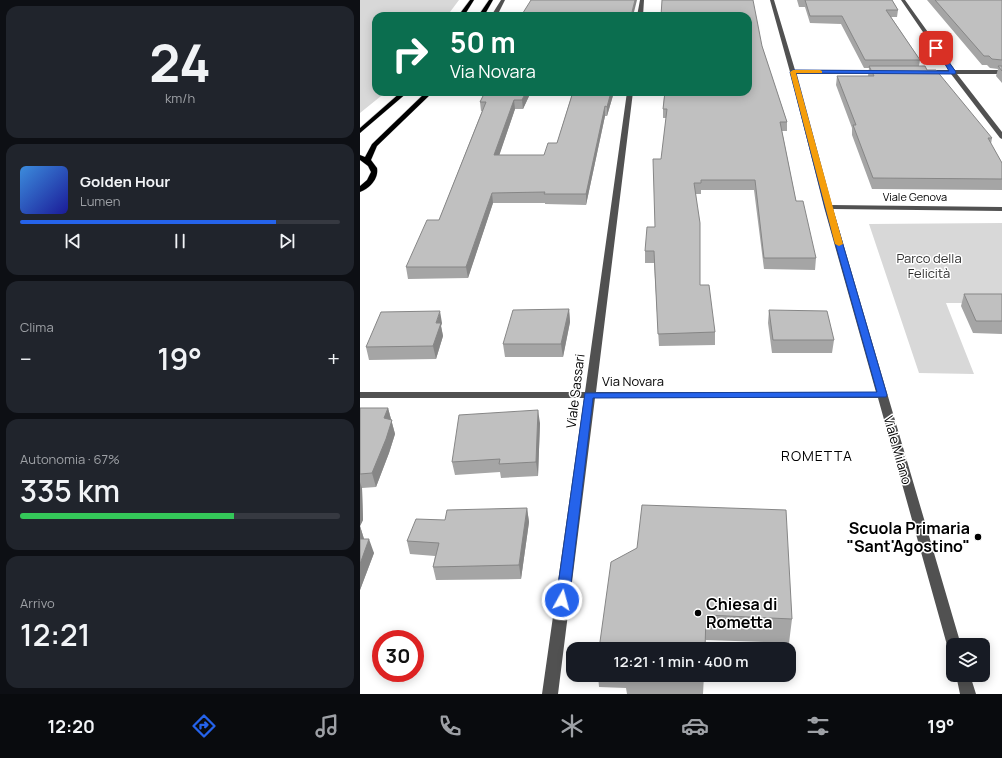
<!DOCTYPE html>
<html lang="it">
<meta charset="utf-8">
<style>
:root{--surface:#171b24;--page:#20242c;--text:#f1f3f6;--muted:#9ea1a6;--line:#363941;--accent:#2563eb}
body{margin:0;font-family:Manrope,sans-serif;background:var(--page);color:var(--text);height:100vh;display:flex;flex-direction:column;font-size:15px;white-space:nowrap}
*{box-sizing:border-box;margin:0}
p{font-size:13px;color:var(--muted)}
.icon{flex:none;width:22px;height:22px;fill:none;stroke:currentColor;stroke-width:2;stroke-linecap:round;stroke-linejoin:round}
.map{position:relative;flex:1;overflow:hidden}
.side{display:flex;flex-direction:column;gap:6px;padding:6px;background:#0d0f14;width:360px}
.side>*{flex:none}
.banner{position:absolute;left:12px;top:12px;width:380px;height:84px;border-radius:12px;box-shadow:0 2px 10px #0003;background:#0b6e4f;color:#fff;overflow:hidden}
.buttons{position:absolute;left:586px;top:638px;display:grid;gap:8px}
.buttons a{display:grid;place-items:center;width:44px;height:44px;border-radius:8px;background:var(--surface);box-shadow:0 2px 10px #0003;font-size:20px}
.speed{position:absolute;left:12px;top:630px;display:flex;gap:8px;font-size:20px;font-weight:700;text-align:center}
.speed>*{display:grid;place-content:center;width:52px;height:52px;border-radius:50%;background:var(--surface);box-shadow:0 2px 10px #0003;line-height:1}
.speed .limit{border:6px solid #d22;background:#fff;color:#111}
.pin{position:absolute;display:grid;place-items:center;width:34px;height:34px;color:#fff;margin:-17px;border-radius:8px;box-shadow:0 2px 6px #0006}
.me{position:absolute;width:44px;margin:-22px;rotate:7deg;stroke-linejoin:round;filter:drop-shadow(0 0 3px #0008)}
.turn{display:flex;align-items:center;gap:14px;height:84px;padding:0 12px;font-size:18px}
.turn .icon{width:52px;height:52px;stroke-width:2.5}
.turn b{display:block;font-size:28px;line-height:34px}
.big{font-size:30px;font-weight:600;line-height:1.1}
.side .tile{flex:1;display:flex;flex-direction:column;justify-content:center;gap:6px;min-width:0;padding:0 14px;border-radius:12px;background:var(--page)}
.side .dial{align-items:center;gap:0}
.dial b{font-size:52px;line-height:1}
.song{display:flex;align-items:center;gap:12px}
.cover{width:48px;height:48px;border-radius:6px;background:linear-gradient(135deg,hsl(210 70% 55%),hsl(240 70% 35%))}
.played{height:4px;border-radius:2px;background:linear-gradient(90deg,var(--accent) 80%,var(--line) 80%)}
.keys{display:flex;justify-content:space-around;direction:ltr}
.heat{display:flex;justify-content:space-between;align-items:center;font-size:22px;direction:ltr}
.charge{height:6px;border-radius:3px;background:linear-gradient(90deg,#34c759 67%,var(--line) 0)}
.trip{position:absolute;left:206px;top:642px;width:230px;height:40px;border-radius:12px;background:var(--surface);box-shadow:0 2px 10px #0003;font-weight:600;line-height:40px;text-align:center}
.menu{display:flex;height:64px;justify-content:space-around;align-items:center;background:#090b0e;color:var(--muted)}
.menu .icon{width:28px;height:28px}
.menu .on{color:var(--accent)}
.menu b{font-size:18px;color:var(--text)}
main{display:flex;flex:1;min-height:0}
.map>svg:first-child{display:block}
.green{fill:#d8d8d8}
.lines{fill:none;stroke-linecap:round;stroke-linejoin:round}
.major-casing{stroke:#dbdbdb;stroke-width:1}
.minor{fill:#515151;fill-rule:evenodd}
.major{fill:#000;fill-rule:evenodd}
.wall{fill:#a5a5a5;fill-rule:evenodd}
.shaded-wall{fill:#868686}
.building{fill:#c0c0c0;stroke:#868686}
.route{fill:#2563eb;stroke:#184099}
.slow{fill:#f59e0b}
.poi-dot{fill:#000;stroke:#fff;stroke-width:1.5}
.labels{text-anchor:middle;stroke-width:3;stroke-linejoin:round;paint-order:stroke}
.far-street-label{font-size:11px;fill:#000;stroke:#fff}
.park-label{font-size:13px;fill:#2f2f2f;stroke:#fff}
.street-label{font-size:13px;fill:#000;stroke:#fff}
.neighbourhood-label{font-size:14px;letter-spacing:1px;fill:#000;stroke:#fff}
.near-poi-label{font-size:16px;font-weight:bold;fill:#000;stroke:#fff;text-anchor:end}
</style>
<main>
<section class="side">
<div class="tile dial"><b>24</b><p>km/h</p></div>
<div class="tile">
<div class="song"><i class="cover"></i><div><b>Golden Hour</b><p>Lumen</p></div></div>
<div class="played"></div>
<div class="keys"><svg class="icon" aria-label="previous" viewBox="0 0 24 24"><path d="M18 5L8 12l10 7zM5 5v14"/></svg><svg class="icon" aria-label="pause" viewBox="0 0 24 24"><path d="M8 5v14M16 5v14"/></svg><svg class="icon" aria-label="next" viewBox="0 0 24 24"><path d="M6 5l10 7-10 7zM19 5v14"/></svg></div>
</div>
<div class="tile"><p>Clima</p>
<div class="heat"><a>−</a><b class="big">19°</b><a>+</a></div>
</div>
<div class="tile"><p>Autonomia · 67%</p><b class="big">335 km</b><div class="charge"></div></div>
<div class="tile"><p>Arrivo</p><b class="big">12:21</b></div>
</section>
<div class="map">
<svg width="642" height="694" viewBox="0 0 642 694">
<rect width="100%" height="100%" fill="#fff"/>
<!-- green -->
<path class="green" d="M0,0h99l-12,16h-71v76h10l-26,21z
M642,223v80h-56l28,71 -55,-1 -50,-149z"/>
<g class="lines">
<defs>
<path id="major" d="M110,0h4l-10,16h-6z
M129,0h4l-9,16h-6z
M41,92h7l-48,41v-5z
M66,92h7l-56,54 -6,14 6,8c2,11 -8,21 -17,24v-6l7,-6 4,-8 -3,-6 -8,-6v-5l5,2 7,-13z"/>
</defs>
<!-- major casing -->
<use href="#major" class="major-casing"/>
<!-- minor -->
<path class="minor" d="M141,0h4l-8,16h-6z
M280,0h4l-1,16h-6z
M410,0h4l21,70h87l3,2 -3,2h-86l35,131 171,2v4l-169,-2 128,436h-8v6l-4,-2 -2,-4 -69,-247h-283l-37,296h-16l42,-296h-224v-6h225l42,-300h6l-37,300h280l-52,-185 -34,-135z
M541,0h4l50,70h47v4h-45l45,58v7l-2,-1 -49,-64 -27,-1 -1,-1 3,-2h23z
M596,675h14l6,19h-16z"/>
<!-- major -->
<use href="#major" class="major"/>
</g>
<!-- wall -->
<path class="wall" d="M437,0h95l6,10 -1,7h-6l29,43 -1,6 8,4 65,68 -1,6 11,19v27l-130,-1 -20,-54v-7l-16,-43 1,-9h31l1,-8h-5l-23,-44 -31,-1 -5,-16h-6z
M567,0h75v83l-6,-7 2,-7 -8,-1 -3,-3h-5z
M402,46l25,76v9h-5l14,70 20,57 -1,12 -51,-1 -10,-79h-53v4h-5l4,91 15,47v13l-56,1 -5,-83h-9v-12l10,-24 11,-109h-3v-9l1,-13h-2l-1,-4h87z
M125,92h129l-7,24h-2l-19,89 -41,-1v-1h-52l-25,75 -60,1 -2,-12 33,-47 43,-109h-1l-1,-9zM170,94h42l-15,49 -13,12h-45l16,-46h8z
M604,294h38v40l-29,-1 -12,-27z
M209,309l1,13 -7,35h-58l-2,-13z
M409,310l65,30 -2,13h-60l-4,-30z
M82,323l-1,3 2,10 -7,23 -67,1 -3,-13z
M0,408h28l7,26 -6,19 -13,34 -14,1 1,32 -3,6 4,13 10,14 -14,37z
M180,423l-2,53 -37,2 -1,-6 -45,3 -3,-13z
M167,508l2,14 -8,57 -85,1 -3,-13 2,-11 -25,-2 -3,-13 38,-21z
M251,562l181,57 -3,24 -83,-3z
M238,675h106l-1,19h-76l-1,-6 -27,-1z"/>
<!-- shaded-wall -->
<path class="shaded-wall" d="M275,0h2l-4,16h-2z
M166,92h3l1,2 -7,15 -1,-9z
M251,92h3l-7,24v-9z
M154,100l1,9 -19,56 -2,-10z
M245,106v10l-19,89v-11z
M132,193l1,10 -25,75 -2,-11z
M209,309l1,13 -7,35 -2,-13z
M80,311l2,12 -1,3 2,10 -7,23 -3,-13 3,-23z
M28,408l7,26 -6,19 -13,34 -4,-14 12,-55z
M178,410l2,13 -2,53 -2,-14z
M0,482l2,6 1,32 -3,6 4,13 -4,11z
M167,508l2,14 -8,57 -2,-14z
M9,539l5,14 -14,37v-26z"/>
<!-- building -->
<path class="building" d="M171,0h104l-4,16h-110z
M302,0h91l9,46 25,76h-7l16,79h7l13,57h-52l-9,-78h-54v3h-7l6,40v62h9l6,47 -57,2 -4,-83h-9l2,-24h8l-2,-68h8l6,-50h-4l2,-17h83v-76h-87z
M445,0h87l6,10h-12l34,50h-55l-23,-44h-32z
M575,0h67v60l-10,-1 -3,-3h-5z
M509,66h56l2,4h9l56,68h-4l14,25v16l-129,-1 -20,-53h3l-19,-49h37z
M638,66h4v5z
M125,92h41l-4,8h-8l-20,55h50l4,-12h9l16,-51h38l-4,15 -2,-1 -19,88h-42l1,-2 -53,1 -26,74h-60l21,-47h12l47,-118h-6z
M604,294h38v27h-26z
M209,309l-8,35h-58l10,-34z
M409,310l58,1 7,29h-61z
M80,311l-4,12h5l-8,23 -67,1 15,-35z
M0,408h28l-4,10 8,2 -6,19 -14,34 -12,1z
M178,410l-2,52 -37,2 1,-5 -48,3 7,-47z
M282,505l144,5 6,109 -86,-4 -1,34h-106l12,-87 26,-14z
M167,508l-8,57 -86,2 6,-24 -32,-2 9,-22 29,1 2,-10z
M0,539h9l-9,25z"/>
<!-- route -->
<path class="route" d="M575,47h3l18,25 -1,2 -159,-1 36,134 55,188 -1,2 -293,1 -24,202 -2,3 -5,2 -4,-2 -2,-3 29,-207 292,-1 -52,-185 -35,-135 3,-2 156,1z"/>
<!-- slow -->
<path class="slow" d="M460,70l2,1v2h-26l47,171 -4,2 -4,-2 -45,-172 3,-2z"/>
<!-- markers -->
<g class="poi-dot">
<circle cx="618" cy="537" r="4"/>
<circle cx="338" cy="613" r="4"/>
</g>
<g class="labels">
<!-- far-street labels -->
<g class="far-street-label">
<text x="555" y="201">Viale Genova</text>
</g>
<!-- park labels -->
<g class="park-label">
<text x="569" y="263">Parco della<tspan x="569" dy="15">Felicità</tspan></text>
</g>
<!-- street labels -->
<g class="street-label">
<text x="273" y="386">Via Novara</text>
<text transform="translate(215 391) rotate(-83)" y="5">Viale Sassari</text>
<text transform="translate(538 450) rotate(74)" y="5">Viale Milano</text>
</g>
<!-- neighbourhood labels -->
<g class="neighbourhood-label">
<text x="457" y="461">ROMETTA</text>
</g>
<!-- near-poi labels -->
<g class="near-poi-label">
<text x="610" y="534">Scuola Primaria<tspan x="610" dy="18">"Sant'Agostino"</tspan></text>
<text x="346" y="610" text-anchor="start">Chiesa di<tspan x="346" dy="18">Rometta</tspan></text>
</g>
</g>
</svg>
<div class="buttons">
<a><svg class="icon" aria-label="layers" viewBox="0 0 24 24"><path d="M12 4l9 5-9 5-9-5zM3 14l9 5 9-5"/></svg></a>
</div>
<div class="speed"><div class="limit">30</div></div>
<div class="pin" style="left:576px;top:48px;background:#d93025"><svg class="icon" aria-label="arrive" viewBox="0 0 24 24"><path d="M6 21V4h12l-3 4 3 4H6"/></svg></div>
<svg class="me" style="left:202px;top:600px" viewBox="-20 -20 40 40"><circle r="17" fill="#2563eb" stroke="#fff" stroke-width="3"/><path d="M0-11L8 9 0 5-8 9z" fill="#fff"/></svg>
<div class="trip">12:21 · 1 min · 400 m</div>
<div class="banner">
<div class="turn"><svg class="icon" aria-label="right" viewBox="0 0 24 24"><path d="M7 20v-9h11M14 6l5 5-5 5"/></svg><div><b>50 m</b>Via Novara</div></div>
</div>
</div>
</main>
<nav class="menu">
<b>12:20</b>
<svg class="icon on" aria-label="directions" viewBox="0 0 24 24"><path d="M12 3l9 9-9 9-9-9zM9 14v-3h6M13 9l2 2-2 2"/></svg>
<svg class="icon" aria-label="music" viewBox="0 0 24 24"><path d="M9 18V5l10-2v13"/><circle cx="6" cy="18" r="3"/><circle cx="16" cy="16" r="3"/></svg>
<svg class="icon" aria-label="phone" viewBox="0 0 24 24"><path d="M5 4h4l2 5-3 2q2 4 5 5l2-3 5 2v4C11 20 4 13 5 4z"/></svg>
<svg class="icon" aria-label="climate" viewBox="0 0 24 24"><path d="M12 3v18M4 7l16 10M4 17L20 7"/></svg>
<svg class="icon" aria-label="car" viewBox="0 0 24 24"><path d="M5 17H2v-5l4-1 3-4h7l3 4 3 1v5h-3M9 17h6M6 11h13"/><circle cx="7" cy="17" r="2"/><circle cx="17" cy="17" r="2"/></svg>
<svg class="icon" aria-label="filters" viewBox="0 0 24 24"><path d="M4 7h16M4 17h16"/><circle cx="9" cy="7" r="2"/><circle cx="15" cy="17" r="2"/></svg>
<b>19°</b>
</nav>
